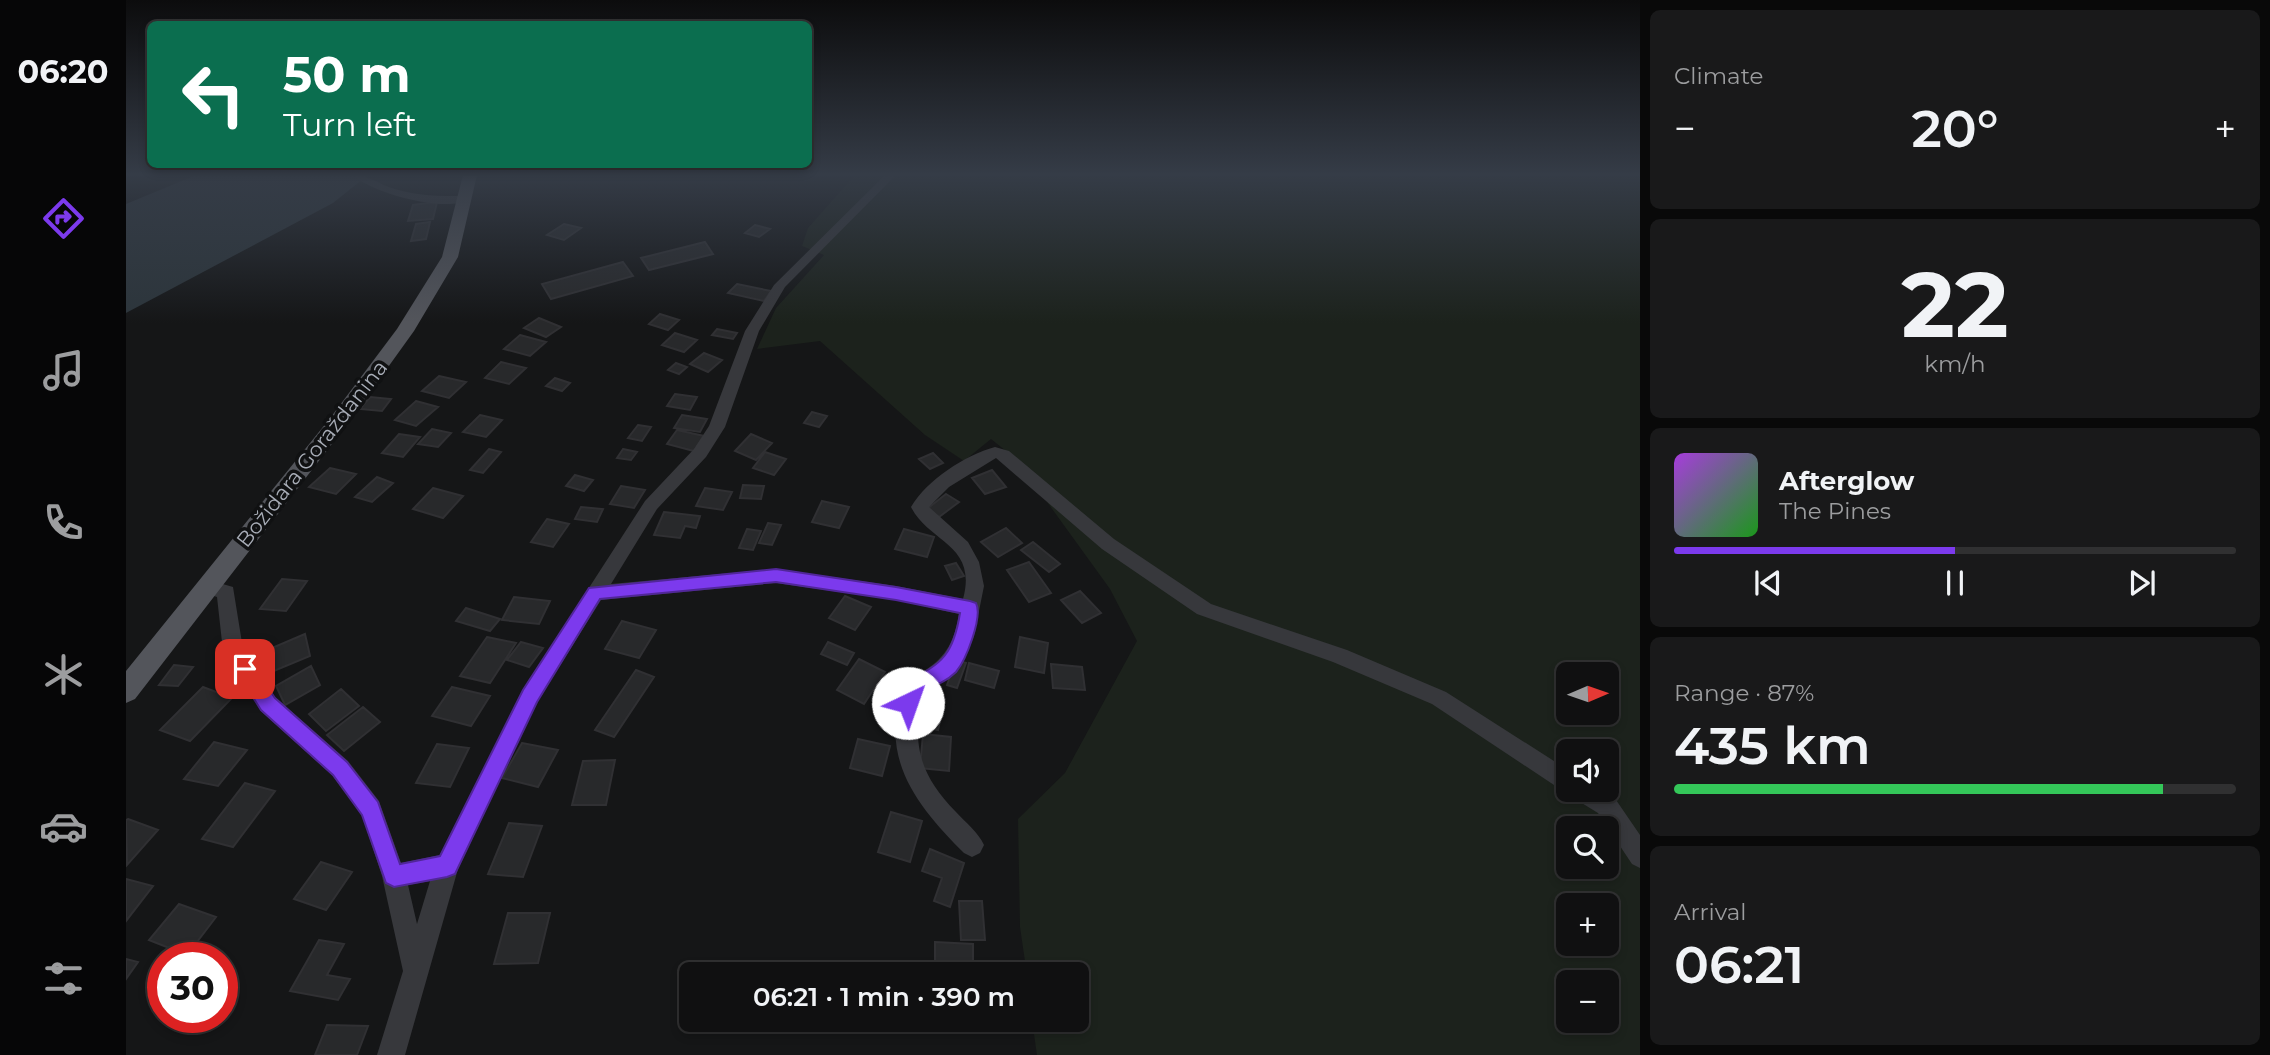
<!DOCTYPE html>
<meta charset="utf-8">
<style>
:root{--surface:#101011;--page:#19191a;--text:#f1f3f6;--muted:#9c9d9f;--line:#303031;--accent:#7c3aed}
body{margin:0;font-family:Montserrat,sans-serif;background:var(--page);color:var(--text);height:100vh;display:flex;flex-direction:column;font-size:26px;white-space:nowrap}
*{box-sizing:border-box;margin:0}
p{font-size:23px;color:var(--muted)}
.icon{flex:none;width:38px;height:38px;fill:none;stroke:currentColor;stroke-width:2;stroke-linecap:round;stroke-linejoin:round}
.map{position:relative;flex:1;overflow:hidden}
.drawer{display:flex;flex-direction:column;gap:10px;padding:10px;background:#090909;width:630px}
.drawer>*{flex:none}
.hud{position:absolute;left:21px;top:21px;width:665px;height:147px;border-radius:10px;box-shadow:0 4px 10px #0003,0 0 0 2px var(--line);background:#0b6e4f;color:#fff;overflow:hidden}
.needle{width:46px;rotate:88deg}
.tools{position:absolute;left:1430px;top:662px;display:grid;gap:14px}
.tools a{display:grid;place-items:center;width:63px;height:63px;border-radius:10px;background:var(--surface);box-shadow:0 4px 10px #0003,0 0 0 2px var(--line);font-size:35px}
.speed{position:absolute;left:21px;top:942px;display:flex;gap:14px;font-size:35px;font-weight:700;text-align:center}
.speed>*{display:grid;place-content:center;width:91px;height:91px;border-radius:50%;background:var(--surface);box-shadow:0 4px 10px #0003,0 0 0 2px var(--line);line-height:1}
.speed .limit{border:10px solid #d22;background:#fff;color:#111}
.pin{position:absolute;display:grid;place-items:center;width:60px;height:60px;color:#fff;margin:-30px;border-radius:14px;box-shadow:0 4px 10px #0006}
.me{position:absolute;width:77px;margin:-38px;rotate:42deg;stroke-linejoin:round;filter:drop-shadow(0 0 5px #0008)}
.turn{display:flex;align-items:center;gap:24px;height:147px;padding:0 21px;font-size:32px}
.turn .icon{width:91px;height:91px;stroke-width:2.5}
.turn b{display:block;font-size:49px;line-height:60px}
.big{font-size:52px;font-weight:600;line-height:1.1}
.drawer .tile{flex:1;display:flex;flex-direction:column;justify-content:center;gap:10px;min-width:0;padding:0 24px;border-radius:10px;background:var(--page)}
.drawer .dial{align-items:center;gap:0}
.dial b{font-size:91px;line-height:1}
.song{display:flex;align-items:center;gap:21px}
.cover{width:84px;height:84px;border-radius:10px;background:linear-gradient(135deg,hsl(280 70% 55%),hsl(120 70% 35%))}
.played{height:7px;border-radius:4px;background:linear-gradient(90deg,var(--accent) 50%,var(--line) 50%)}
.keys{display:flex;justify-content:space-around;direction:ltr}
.heat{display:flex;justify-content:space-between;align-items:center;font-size:38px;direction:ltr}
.charge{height:10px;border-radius:5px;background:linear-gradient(90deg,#34c759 87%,var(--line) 0)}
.trip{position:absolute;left:553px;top:962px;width:410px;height:70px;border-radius:10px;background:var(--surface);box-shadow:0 4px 10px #0003,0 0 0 2px var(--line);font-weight:600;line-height:70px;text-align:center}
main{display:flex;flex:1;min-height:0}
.dock{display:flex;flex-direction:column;width:126px;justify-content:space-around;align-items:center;background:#060607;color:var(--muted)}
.dock .icon{width:49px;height:49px}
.dock .selected{color:var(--accent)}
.dock b{font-size:32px;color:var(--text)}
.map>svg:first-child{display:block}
.green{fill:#1c221c;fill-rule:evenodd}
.water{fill:#2c353b}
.building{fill:#28292b;stroke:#303033;stroke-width:2}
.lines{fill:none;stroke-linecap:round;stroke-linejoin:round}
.minor{fill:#37383c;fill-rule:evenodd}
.major{fill:#53555b;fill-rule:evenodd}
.route{fill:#7c3aed;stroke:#51269a;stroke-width:2}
.labels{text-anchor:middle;stroke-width:7;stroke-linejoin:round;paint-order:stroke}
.street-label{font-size:21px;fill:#a8adb7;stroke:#101112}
</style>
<main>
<nav class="dock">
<b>06:20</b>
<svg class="icon selected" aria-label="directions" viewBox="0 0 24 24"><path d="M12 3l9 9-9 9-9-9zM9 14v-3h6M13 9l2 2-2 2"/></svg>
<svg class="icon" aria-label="music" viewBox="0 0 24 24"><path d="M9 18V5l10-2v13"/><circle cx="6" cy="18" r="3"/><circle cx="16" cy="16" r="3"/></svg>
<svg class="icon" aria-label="phone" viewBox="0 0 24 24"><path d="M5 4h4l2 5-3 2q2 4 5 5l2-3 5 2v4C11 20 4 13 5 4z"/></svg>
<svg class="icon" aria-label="climate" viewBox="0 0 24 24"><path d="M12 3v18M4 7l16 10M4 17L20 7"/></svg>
<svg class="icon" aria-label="car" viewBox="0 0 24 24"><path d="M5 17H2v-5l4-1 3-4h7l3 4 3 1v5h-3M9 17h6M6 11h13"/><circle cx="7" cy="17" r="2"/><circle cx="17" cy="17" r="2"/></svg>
<svg class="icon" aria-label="filters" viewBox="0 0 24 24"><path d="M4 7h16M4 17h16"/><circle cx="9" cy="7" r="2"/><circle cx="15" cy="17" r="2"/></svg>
</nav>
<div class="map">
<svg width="1514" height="1055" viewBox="0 0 1514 1055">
<rect width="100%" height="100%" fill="#151617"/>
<!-- green -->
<path class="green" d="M729,175h785v880h-603l-5,-35h44v-45h-49l-7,-48 -2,-108 47,-46 72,-132 -27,-52 -94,-130 -25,-20 -27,22 -39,-26 -105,-94 -63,8 19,-41 48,-53 -22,-9 6,-18zM1442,674h38v38h-38zM1442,751h38v38h-38zM1442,828h38v38h-38zM1442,905h38v38h-38zM1442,982h38v38h-38z"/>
<!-- water -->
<path class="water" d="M70,175h172l-35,28 -207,110v-109z"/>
<!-- building -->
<path class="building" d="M311,202l-4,17 -25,2 5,-16z
M304,222l-4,17 -15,2 5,-17z
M438,224l17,4 -17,12 -17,-5z
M629,225l15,4 -11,8 -14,-4z
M579,242l8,12 -64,16 -8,-12z
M497,262l10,14 -82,23 -9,-15z
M611,284l34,7 -7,10 -36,-8z
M534,314l19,6 -11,10 -19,-6z
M413,318l22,9 -15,10 -22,-9z
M591,329l20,4 -4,6 -21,-4z
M549,333l22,7 -13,12 -22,-7z
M394,335l26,7 -16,14 -26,-7z
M578,353l18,7 -14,12 -18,-8z
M375,362l25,6 -17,16 -24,-6z
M550,363l11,4 -8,7 -11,-4z
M313,376l27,6 -17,16 -27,-7z
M429,378l15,5 -8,8 -16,-5z
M549,394l22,3 -7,13 -23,-4z
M244,397l21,2 -9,12 -22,-2z
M290,401l22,6 -22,19 -21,-6z
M686,412l15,4 -8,11 -15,-4z
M354,415l22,5 -16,17 -23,-5z
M556,415l25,4 -7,13 -26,-4z
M512,425l13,2 -9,14 -14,-3z
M306,429l19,4 -13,14 -20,-3z
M551,430l27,6 -10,15 -27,-7z
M273,434l21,3 -17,20 -21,-4z
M625,434l21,9 -16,17 -21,-9z
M363,449l12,3 -18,21 -13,-3z
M497,449l14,3 -6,8 -14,-2z
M639,452l21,7 -12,16 -21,-7z
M807,453l10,10 -13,6 -11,-10z
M204,468l26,6 -20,20 -27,-7z
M866,470l14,17 -21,7 -13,-16z
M449,475l18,5 -9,11 -18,-5z
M251,477l16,6 -21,19 -17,-5z
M617,485l21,1 -3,13 -21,-1z
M495,486l24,4 -11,18 -24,-4z
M307,488l30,8 -20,22 -30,-9z
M579,488l27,4 -9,18 -27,-4z
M820,494l13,8 -20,15 -12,-8z
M696,501l27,6 -10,21 -27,-6z
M455,507l22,2 -6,13 -22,-3z
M538,512l36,4 -4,12 -11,-2 -5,12 -26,-3z
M421,519l22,5 -16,23 -22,-5z
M642,523l13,2 -9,20 -13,-2z
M880,528l16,15 -24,14 -17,-15z
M621,529l14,2 -8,19 -14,-2z
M778,529l30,8 -7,20 -32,-8z
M907,542l27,22 -11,8 -28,-22z
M903,562l22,31 -22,9 -22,-32z
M830,563l8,13 -12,4 -7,-14z
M156,579l25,2 -21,30 -26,-2z
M954,591l21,22 -19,10 -21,-23z
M719,596l26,11 -16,23 -26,-12z
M388,597l36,4 -11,23 -37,-4z
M340,608l34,11 -10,12 -34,-10z
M496,621l34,9 -17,28 -34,-9z
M179,634l5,22 -46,19 -4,-22z
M361,637l29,6 -26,40 -30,-7z
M894,637l28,6 -4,30 -29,-6z
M395,642l22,6 -14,19 -22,-7z
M702,642l26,11 -7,12 -26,-11z
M733,659l26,13 -21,32 -27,-14z
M830,660l10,3 -9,25 -10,-3z
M843,663l30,8 -5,17 -29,-8z
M925,664l31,3 3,23 -32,-2z
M48,665l19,2 -15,19 -19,-1z
M185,666l9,19 -35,20 -9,-19z
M510,670l18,7 -40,60 -19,-7z
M77,687l29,11 -42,43 -30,-11z
M326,687l38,9 -19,30 -39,-10z
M215,689l18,17 -33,25 -17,-17z
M795,694l24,5 -7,31 -25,-5z
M237,707l17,15 -36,29 -17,-16z
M797,734l28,3 -2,34 -29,-3z
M732,739l32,7 -8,30 -32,-8z
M88,742l33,8 -29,36 -34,-7z
M396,743l36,7 -20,37 -36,-9z
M311,744l32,4 -19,39 -34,-4z
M489,760l-9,45h-34l11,-44z
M119,783l30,8 -42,56 -31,-8z
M765,812l31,9 -12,41 -32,-10z
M2,819l30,11 -31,35 -1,-45z
M383,823l33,3 -19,51 -35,-3z
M804,849l34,14 -14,44 -16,-6 8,-23 -20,-7z
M195,862l31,10 -26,38 -32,-11z
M0,879l27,7 -27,35z
M833,901h23l3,39h-24z
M53,904l37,13 -29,38 -38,-15z
M382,913h42l-12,50 -44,1z
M193,940l25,4 -17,31 23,4 -12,21 -48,-9z
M809,942l38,2v31l-38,-2z
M0,959l12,3 -12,17z
M201,1025l41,1 -11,29h-42z"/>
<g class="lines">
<!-- minor -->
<path class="minor" d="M227,175c16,0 27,10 42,14 22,7 45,7 68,7l6,3c-21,15 -98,-6 -116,-24z
M759,175h11l-111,112 -26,44 -34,96 -19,30 -49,52 -46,75 165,-15 120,17 67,13c15,-55 -34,-56 -52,-92 16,-27 54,-52 84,-60l14,4 105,88 97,65 136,46 99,42 122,78v19h33l13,8 26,38v33l-8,-4 -34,-51 -26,-16 -2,-5 -10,-3 -128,-85 -99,-42 -136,-48 -95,-65 -106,-91 -47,29 -20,20 39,35 11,20 5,24 -10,50 -12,27 -16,16 -25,13c-8,53 -3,81 35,120 10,11 22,20 28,33l-4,8 -8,4 -8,-4c-38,-38 -77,-82 -67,-140 2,-10 2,-23 9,-31 4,-5 13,-8 18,-11 23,-14 31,-32 35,-57l-63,-14 -120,-17 -175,17 -64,102 -79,167 -53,186h-28l26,-84 -21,-95 -20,-61 -30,-40 -71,-64 -38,-60 -6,-54 -15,-5 -2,-5 2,-5 7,-2 24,7 10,62 32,48 73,64 31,40 22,62 39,-8 83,-165 122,-189 49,-52 15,-23 36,-95 29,-46zM304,881l-13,43 -9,-39z"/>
<!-- major -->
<path class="major" d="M337,175h14l-19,82 -44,74 -69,96 -210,272 -9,4v-32l205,-254 66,-88 45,-72z"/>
</g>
<!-- sky -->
<linearGradient id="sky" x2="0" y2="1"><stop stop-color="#0c0c0d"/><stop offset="0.54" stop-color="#353c47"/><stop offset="1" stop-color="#353c47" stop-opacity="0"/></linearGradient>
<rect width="1514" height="323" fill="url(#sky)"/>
<!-- route -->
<path class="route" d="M650,569l120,18 74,14 6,2c7,14 -10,57 -20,69 -10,10 -22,14 -35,19l-6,18 -7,2 -7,-2 -2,-6 8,-23c36,-14 47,-29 53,-67l-64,-13 -120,-18 -176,17 -63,103 -82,172 -8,3 -53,10 -8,-4 -24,-68 -29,-40 -72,-65 -26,-41 3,-6 7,-2 6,2 24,35 72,64 31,40 22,62 40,-8 83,-166 66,-102z"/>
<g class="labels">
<!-- street labels -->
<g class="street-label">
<text transform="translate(186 454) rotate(-52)" y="7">Božidara Goraždanina</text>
</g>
</g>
</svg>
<div class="tools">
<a><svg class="needle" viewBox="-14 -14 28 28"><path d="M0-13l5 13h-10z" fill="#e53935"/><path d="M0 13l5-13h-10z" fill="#9c9d9f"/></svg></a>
<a><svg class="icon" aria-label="sound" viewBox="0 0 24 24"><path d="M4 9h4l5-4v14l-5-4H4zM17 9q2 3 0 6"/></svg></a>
<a><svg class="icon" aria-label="search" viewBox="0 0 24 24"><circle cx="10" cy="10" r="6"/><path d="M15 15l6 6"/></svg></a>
<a>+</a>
<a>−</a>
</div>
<div class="speed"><div class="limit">30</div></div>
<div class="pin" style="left:119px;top:669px;background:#d93025"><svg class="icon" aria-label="arrive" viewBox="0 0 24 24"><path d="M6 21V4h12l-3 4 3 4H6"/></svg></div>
<svg class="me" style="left:782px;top:703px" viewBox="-20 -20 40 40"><circle r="19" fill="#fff"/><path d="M0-13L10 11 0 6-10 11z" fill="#7c3aed"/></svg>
<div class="trip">06:21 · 1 min · 390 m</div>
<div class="hud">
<div class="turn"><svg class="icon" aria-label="left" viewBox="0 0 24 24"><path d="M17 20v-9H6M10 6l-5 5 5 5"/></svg><div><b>50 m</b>Turn left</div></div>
</div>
</div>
<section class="drawer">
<div class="tile"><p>Climate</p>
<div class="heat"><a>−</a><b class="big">20°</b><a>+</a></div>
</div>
<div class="tile dial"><b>22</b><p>km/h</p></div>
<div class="tile">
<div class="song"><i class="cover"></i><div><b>Afterglow</b><p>The Pines</p></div></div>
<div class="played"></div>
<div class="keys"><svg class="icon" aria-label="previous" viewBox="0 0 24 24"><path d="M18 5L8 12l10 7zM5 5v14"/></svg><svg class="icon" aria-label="pause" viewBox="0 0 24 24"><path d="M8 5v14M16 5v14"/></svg><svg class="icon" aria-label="next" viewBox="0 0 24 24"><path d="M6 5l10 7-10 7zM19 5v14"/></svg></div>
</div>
<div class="tile"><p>Range · 87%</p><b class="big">435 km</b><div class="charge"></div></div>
<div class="tile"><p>Arrival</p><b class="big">06:21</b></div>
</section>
</main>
